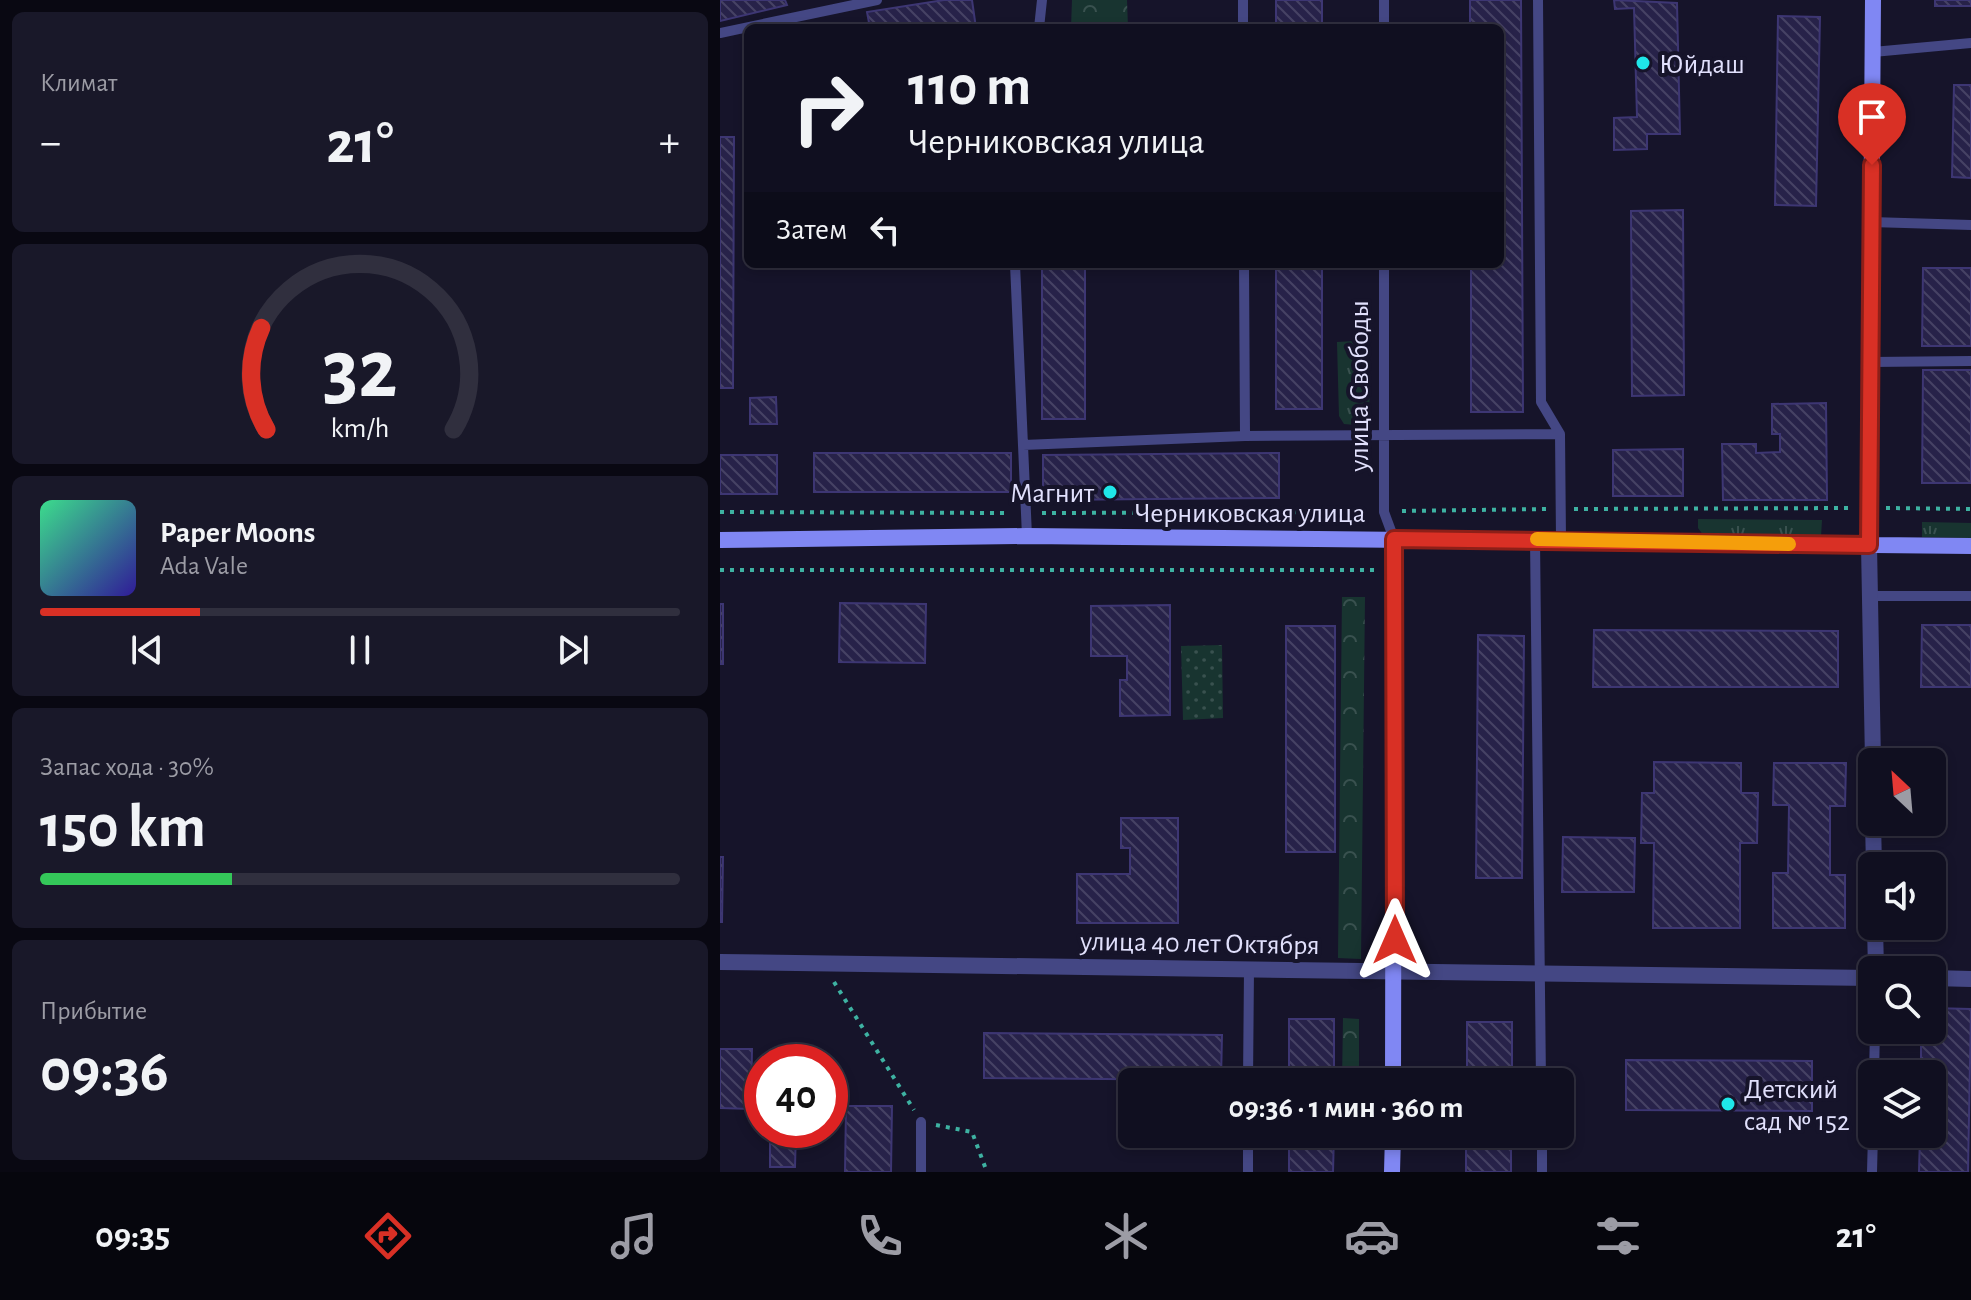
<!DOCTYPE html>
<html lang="ru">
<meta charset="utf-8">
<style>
:root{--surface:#100f20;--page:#191829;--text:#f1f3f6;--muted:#9c9ca5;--line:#302f3e;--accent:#d93025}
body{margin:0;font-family:"Alegreya Sans",sans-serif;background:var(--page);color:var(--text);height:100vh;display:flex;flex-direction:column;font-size:30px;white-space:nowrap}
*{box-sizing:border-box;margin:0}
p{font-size:26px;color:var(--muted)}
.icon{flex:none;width:44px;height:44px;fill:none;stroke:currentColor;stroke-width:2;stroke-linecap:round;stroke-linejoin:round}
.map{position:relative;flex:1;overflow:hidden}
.drawer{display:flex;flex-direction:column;gap:12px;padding:12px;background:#090812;width:720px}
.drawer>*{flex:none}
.top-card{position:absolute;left:24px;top:24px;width:760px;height:244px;border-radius:12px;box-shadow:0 4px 12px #0003,0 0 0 2px var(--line);background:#100f20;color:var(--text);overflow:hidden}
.needle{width:52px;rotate:334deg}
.fabs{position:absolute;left:1138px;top:748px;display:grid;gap:16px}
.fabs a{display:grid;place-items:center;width:88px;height:88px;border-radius:12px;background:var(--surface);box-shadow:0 4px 12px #0003,0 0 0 2px var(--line);font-size:40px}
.speed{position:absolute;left:24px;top:1044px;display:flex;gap:16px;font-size:40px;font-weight:700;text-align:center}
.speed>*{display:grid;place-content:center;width:104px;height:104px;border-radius:50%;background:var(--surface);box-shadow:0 4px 12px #0003,0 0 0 2px var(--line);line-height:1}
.speed .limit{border:12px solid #d22;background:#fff;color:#111}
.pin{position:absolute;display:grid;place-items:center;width:68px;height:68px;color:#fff;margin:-82px -34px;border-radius:50% 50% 50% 0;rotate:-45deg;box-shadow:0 0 8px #0007}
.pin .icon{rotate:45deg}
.me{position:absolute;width:88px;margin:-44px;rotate:0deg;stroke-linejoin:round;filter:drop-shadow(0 0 6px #0008)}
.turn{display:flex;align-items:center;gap:28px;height:168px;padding:0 32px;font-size:36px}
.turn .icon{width:104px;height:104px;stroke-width:2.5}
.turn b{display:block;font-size:56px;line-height:68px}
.then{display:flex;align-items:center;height:76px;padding:0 32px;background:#0003;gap:16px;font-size:30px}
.big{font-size:60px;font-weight:600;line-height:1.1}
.drawer .widget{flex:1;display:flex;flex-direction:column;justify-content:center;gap:12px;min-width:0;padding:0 28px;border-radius:12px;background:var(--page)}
.drawer .dial{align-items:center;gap:0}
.dial svg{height:208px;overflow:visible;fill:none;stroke:var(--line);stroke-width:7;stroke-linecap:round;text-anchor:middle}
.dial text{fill:var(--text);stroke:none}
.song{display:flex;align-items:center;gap:24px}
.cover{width:96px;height:96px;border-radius:12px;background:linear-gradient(135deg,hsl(150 70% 55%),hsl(250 70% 35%))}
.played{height:8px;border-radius:4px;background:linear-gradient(90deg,var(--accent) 25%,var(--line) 25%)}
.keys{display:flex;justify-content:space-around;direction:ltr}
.heat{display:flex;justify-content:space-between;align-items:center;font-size:44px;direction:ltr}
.charge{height:12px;border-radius:6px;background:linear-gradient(90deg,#34c759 30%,var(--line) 0)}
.trip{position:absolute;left:398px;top:1068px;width:456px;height:80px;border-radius:12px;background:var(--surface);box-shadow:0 4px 12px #0003,0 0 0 2px var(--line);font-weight:600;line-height:80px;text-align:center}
.tabs{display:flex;height:128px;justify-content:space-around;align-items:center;background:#06060d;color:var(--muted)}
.tabs .icon{width:56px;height:56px}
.tabs .selected{color:var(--accent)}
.tabs b{font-size:36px;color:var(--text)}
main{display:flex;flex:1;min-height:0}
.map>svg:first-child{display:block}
.grass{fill:url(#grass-tufts)}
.forest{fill:url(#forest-crowns)}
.park{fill:url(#park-dots)}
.building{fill:url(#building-back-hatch);stroke:#3d3673;stroke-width:2}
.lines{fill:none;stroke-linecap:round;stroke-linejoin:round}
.path{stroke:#3eb2a2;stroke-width:4;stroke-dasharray:4 6;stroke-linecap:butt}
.lane{stroke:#444784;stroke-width:10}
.street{stroke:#444784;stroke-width:16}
.secondary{stroke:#8087f3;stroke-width:16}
.route-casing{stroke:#8d1f18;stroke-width:20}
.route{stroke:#d93025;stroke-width:14}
.slow{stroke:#f59e0b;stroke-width:14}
.poi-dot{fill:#1fe6e9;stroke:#16142a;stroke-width:3}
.labels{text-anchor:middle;stroke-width:8;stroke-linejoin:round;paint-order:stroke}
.poi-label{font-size:28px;fill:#e1e0fc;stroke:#16142a;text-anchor:start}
.street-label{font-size:28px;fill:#e1e0fc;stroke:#16142a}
</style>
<main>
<section class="drawer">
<div class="widget"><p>Климат</p>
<div class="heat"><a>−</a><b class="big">21°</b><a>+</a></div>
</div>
<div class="widget dial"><svg viewBox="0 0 100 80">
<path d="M14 69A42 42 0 1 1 86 69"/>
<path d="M14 69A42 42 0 0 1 12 30" stroke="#d93025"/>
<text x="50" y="56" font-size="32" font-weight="700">32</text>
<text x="50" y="72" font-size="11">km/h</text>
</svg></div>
<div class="widget">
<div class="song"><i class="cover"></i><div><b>Paper Moons</b><p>Ada Vale</p></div></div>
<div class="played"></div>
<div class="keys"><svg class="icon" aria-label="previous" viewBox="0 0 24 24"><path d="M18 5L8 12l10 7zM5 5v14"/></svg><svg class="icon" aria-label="pause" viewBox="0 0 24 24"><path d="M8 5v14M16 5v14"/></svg><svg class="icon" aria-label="next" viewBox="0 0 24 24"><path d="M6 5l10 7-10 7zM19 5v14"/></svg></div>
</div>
<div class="widget"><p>Запас хода · 30%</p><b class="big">150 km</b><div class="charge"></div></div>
<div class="widget"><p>Прибытие</p><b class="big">09:36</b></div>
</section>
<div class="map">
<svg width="1251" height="1172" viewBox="0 0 1251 1172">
<defs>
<pattern id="grass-tufts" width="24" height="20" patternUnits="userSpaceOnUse" patternTransform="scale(2)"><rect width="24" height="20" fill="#183430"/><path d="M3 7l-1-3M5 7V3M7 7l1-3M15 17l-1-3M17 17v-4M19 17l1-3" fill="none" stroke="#39514f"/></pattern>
<pattern id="forest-crowns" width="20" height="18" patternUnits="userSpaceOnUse" patternTransform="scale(2)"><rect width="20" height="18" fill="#183430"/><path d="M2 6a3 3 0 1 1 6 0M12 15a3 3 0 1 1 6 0" fill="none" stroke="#39514f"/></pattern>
<pattern id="park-dots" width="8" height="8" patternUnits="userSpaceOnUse" patternTransform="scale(2)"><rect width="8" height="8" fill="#183430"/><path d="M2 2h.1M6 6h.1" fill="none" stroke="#39514f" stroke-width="1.8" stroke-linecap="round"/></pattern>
<pattern id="building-back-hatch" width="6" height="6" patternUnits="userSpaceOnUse" patternTransform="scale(2)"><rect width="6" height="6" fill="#272249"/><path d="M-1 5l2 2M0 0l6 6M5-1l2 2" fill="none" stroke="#464264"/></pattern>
</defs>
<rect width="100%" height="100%" fill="#16142a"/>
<!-- grass -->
<path class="grass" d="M635,341l1,35 14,15 -2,35 -24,-2 -5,-8 -2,-74z
M978,519l124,1 -1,16h-117l-6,-8z
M1202,522l49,1v15l-49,-1z"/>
<!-- forest -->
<path class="forest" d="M352,0h55l1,28h-57z
M622,597h23l-4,362 -23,-1z
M623,1018l16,1v63h-17z"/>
<!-- park -->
<path class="park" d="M502,645l1,73 -40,2 -2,-74z"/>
<!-- building -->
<path class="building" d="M0,0h65l2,5 -67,16z
M224,0h28l4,28h-106l-3,-16z
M556,0h46v28h-46z
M750,0h51l2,412h-52v-148h29v-236h-30z
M894,0l63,3 3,131h-33v15l-33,1v-32l23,-1 -3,-109 -19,1z
M1215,0h36v6h-36z
M1058,16l42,1 -4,189 -41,-1z
M1234,85h17v93l-19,-1z
M0,137h14l-1,251h-13z
M963,210l1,185 -52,1 -1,-185z
M322,264h43v155h-43z
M556,264h46v145h-46z
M1203,268h48v78h-49z
M1203,370h48v113h-49z
M56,397l1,27h-27v-26z
M1106,403l1,97h-104l-1,-56h34v9l24,-1v-18h-8v-30z
M963,449v47h-70v-46z
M94,453h197v39h-197z
M559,453v45l-236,2v-45z
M0,455h57v39h-57z
M120,603l86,1 -1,59 -86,-1z
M0,604h3v60h-3z
M450,605v110l-50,1v-36h7v-24h-36v-50z
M1202,625h49v62h-50z
M566,626h49v226h-49z
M874,630l244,1v56h-245z
M758,635l46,1 -2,242h-46z
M934,762l87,1v30h17l-1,50h-17v85h-87l1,-85h-13l1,-50h12z
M1054,763h72l-1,43h-15v69h15v53h-72v-55h15l1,-68h-16z
M401,818h57v105h-101v-49h53v-26h-9z
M843,837l72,1 -1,54h-72z
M0,857h3l-1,65h-2z
M1212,1008l39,1 -3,163h-49l1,-38h12v-60h-11v-44h11z
M569,1019h45v63h-45z
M747,1022h45v60h-45z
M264,1033l238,2 -1,45 -237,-2z
M0,1049h32l-1,60 -31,-1z
M906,1060l186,1v50l-186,-1z
M126,1106h46l-1,66h-46z
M50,1130h26l-1,37h-25z
M569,1134h45l-1,38h-44z
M746,1134h45v38h-45z"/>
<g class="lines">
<!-- path -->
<path class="path" d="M1166,508l85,1
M854,509l276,-1
M682,511l144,-2
M0,512l290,1
M322,513l328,-1
M0,570h654
M114,982l80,128
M216,1125l36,7 15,40"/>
<!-- lane -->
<path class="lane" d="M523,0v28
M664,0v28
M818,0l3,402 19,32 1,105
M319,28l3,-28
M0,33l157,-33
M1153,52l98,-9
M1151,222l100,3
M295,264l12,272
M524,264l1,172
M664,264v248l10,27
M1151,362l100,-1
M303,445l222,-9 315,-2
M815,539l6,543
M1150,596h101
M1154,1074l1,-44
M528,1082l1,-113
M201,1122v50
M822,1134v38
M528,1172v-38
M1152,1172l1,-38"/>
<!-- street -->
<path class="street" d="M1149,545l4,217
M1153,822l1,44
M1155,926l1,44
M0,962l1152,16
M1212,978l39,1"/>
<!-- secondary -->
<path class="secondary" d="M0,540l307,-4 944,10
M1149,545l4,-545
M673,1082l1,-543
M672,1172l1,-38"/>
</g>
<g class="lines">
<defs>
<path id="route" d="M675,940l-1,-401 475,6 3,-380"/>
</defs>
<!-- route casing -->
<use href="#route" class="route-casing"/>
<!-- route -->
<use href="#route" class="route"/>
<!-- slow -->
<path class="slow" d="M817,539l252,5"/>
</g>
<!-- markers -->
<g class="poi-dot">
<circle cx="923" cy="63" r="8"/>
<circle cx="390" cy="492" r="8"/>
<circle cx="1008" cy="1104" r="8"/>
</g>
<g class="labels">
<!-- poi labels -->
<g class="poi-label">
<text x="939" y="73">Юйдаш</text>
<text x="374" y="502" text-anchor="end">Магнит</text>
<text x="1024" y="1098">Детский<tspan x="1024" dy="32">сад № 152</tspan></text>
</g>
<!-- street labels -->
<g class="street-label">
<text transform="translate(638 386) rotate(-90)" y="10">улица Свободы</text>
<text x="530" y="522">Черниковская улица</text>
<text transform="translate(480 942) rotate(1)" y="10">улица 40 лет Октября</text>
</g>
</g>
</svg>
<div class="fabs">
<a><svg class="needle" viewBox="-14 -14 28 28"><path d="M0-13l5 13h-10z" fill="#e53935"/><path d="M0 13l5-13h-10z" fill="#9c9ca5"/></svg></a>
<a><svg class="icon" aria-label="sound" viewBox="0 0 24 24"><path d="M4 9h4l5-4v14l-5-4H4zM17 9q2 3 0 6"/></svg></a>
<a><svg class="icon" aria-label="search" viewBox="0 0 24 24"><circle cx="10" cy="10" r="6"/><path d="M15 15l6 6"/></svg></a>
<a><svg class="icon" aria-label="layers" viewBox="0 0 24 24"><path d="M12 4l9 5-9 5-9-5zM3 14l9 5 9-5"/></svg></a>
</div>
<div class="speed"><div class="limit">40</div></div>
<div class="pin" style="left:1152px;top:165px;background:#d93025"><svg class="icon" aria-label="arrive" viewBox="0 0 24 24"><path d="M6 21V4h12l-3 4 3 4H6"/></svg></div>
<svg class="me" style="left:675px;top:940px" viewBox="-20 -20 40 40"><path d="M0-17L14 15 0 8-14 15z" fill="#d93025" stroke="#fff" stroke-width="4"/></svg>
<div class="trip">09:36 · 1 мин · 360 m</div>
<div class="top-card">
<div class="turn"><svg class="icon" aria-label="right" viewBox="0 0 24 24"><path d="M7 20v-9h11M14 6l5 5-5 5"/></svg><div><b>110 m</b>Черниковская улица</div></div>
<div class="then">Затем<svg class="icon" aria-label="left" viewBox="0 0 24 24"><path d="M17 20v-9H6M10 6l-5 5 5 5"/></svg></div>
</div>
</div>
</main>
<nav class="tabs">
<b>09:35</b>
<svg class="icon selected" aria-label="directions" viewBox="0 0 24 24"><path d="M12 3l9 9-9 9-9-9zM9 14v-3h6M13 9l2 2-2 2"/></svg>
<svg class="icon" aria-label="music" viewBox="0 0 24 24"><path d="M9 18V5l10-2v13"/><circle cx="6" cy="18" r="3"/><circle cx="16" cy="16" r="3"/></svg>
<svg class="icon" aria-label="phone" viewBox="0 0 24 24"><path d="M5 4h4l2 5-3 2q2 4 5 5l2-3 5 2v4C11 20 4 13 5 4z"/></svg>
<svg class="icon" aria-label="climate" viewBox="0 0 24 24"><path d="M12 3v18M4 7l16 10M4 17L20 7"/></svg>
<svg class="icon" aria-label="car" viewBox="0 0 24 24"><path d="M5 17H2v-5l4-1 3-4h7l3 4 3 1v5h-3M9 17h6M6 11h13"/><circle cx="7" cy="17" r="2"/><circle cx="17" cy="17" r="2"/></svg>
<svg class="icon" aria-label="filters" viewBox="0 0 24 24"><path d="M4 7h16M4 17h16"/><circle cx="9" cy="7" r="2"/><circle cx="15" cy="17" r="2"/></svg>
<b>21°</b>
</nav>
